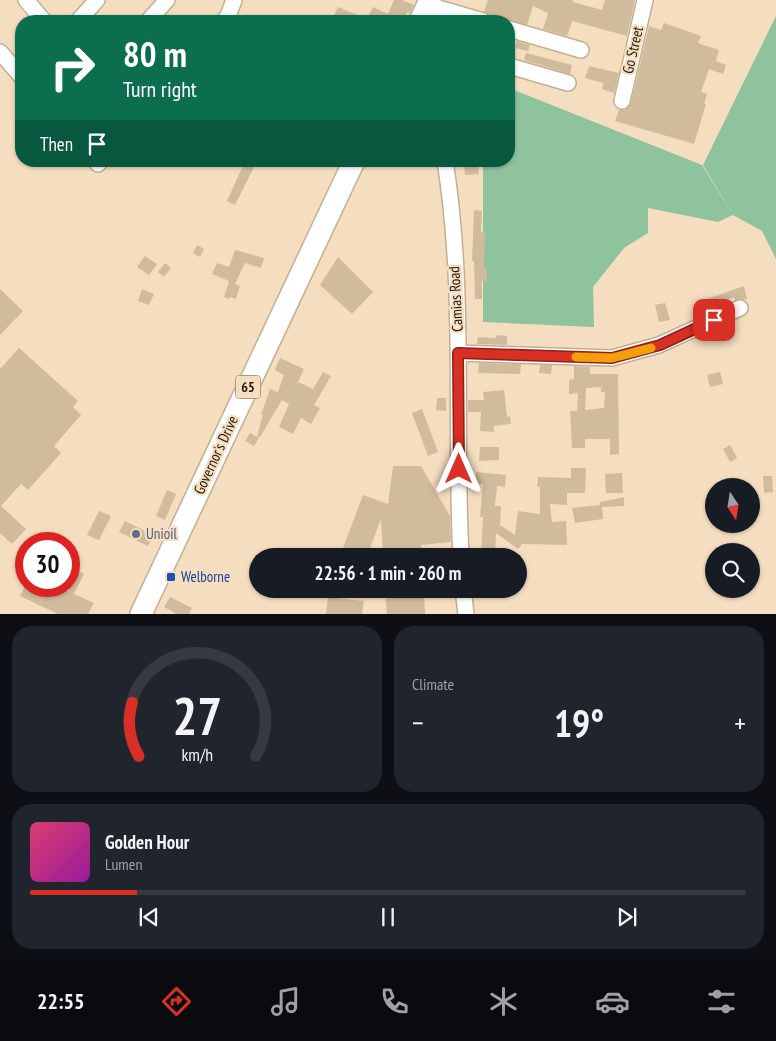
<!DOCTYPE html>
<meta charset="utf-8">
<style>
:root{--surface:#171b24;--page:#20242c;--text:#f1f3f6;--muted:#9ea1a6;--line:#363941;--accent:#d93025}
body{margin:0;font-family:"PT Sans Narrow",sans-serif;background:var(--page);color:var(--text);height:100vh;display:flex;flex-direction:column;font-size:19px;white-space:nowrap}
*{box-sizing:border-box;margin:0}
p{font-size:16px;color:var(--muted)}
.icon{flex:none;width:28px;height:28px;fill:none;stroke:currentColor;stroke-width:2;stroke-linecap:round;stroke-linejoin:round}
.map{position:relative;height:614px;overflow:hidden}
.side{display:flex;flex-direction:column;gap:12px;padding:12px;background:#0d0f14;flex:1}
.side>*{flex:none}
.guide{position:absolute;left:15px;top:15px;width:500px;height:152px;border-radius:20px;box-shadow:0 1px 4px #0004;background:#0b6e4f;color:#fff;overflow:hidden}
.needle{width:32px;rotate:168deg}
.controls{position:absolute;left:705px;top:478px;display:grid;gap:10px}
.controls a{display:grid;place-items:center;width:55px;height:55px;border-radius:50%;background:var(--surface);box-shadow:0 1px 4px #0004;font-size:25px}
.speed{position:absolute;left:15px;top:532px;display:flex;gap:10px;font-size:25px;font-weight:700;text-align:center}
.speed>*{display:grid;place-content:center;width:65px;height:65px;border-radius:50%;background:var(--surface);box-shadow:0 1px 4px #0004;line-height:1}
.speed .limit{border:8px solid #d22;background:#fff;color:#111}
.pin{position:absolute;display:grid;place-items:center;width:42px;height:42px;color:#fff;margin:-21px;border-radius:10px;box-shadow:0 2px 8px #0006}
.me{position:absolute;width:55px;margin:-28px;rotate:0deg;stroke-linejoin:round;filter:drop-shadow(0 0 4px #0008)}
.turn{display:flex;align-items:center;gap:18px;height:105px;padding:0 25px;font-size:22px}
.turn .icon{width:65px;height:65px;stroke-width:2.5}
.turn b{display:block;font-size:35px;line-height:42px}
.then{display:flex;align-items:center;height:48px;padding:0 25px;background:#0003;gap:10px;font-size:19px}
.big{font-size:38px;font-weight:800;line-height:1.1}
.side .card{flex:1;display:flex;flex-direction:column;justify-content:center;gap:8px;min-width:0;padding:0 18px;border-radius:20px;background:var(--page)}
.side .dial{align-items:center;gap:0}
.dial svg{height:130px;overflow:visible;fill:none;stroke:var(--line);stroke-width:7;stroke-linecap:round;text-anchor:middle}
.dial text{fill:var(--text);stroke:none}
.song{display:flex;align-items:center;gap:15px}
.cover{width:60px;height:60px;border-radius:8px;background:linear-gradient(135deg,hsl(340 70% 55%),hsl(300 70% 35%))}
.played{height:5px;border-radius:2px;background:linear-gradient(90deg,var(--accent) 15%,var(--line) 15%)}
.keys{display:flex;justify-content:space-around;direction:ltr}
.heat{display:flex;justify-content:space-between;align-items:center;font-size:28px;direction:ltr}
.side .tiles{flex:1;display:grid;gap:12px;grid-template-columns:1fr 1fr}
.card:last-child{grid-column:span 2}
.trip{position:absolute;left:249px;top:548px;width:278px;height:50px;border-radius:25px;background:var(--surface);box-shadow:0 1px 4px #0004;font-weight:800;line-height:50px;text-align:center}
.tabs{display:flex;height:80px;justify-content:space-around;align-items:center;background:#090b0e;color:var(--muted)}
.tabs .icon{width:35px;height:35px}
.tabs .current{color:var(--accent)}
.tabs b{font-size:22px;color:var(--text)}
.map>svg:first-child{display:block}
.green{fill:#8fc39e}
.building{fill:#d1bb9d;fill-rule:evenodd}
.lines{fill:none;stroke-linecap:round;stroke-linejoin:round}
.minor-casing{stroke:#c4ae91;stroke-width:18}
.highway-casing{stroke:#c4ae91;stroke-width:24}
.minor{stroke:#fff;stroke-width:15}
.highway{stroke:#fff;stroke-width:21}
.route-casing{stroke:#8d1f18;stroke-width:12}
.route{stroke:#d93025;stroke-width:9}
.slow{stroke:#f59e0b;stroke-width:9}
.service-dot{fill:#5c6f8a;stroke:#f5dec0;stroke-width:2}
.transit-dot{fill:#1a4fb4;stroke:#f5dec0;stroke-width:2}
.labels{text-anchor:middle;stroke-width:4.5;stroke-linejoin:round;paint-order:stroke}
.shield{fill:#f5dec0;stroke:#615544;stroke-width:1}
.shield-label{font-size:14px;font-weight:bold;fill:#221a0f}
.street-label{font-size:15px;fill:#221a0f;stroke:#f5dec0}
.service-label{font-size:15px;fill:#4e5e75;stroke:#f5dec0;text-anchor:start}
.transit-label{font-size:15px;fill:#164399;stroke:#f5dec0;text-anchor:start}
</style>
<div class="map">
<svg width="776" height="614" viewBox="0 0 776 614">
<rect width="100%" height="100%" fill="#f5dec0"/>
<!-- green -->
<path class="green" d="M776,16v243l-14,-28 -29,-16 -30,-50z
M509,88l193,77 31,50 -15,7 -70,-14v25l-24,15 -31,39 1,40 -111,-5v-161h26z"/>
<!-- building -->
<path class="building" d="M394,0h8l12,5 -4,8 -3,-1 -4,9h-72l7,-14 29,12 6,-12 15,7z
M488,0h85v2l29,8 3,-10h30l-8,36 -55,-15 -5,15 -24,-7 5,-16 -15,-7 -6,19 -16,-5 -19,1 -2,-6 -6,-3z
M664,23l37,13 -3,7 21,7 -3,11 10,4 -3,9 -14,-5 -8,23 6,2 -3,10h2l-12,40 -79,-23 4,-11h6l6,-7 18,-77 12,4z
M517,41l13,4 -2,6 -13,-3z
M526,53l46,12 -2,9 -46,-14z
M589,66l30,7 -5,20 -12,-4 1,-6 -18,-5z
M245,161h12l-22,44 -8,-4z
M464,161h14l1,13 -14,1z
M474,210l8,1 -1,21h4l-1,35h3v14h-5v18h-7l-1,-38h-2z
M197,245l7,4 -4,8 -7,-4z
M235,250l29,8 -3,10 -16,-5 -10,21 5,2 -4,13 -6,-2 -1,2 -5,-2 5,-16 -17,-7 5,-11 12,4z
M145,256l12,8 -8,11 -12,-8z
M338,257l35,35 -21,22 -32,-29z
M165,263l6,5 -7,9 -6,-5z
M744,286l3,13 -12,1 -1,-3 -24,10 -3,-8z
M0,289l23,22 -23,24z
M142,289l12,5 -5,11 -11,-4z
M665,303l5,17 -11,2 -4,-17z
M497,335l10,1v9l-30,-1 1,-7 18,1z
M19,348l59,53 -5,6 8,8 -27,31 7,7 -33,37 -7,-6 -20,22 25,23 -14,15 -12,-11v-164z
M280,358l24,11 -6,13 15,7 10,-17 8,4 -17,29 6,3 -9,16 -10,-6 -8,16 -14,-7 10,-23 -7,-4 -22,37 -3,-1 6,-21h-2l9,-26 8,3 6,-17 -9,-5z
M479,363l42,1 -1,10 -42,-1z
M540,365h12l-1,9 -12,-1z
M574,366l16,1v7h28l1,80 -9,1v-16h-25v9h-13l-2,-37h7l1,-18 -9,1v-14l5,-1zM601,387v5h4l-1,16 -19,2 1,-22z
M720,372l3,12 -13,3 -3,-12z
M504,390l3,27 3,-1 1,8 -17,2v6l-14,-1 1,-19h-13v-12h16l-1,-8z
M437,398h9v13l-10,-1z
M422,409l16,43 -10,4 -16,-43z
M250,433l9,5 -5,8 -9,-5z
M730,445l7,13 -7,4 -7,-13z
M480,447h19v13l-20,1z
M393,466h28l29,50 1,26 -30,3 1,11h-39l-2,-37 -14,37h-27l23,-61 25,9z
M571,468h15l-1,25h-18v12l-17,-1 2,18 14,-1 1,24 -45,-1 -4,5 -22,-16 -1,23h-14l2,-39h-3l3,-33h-7v-12l30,3 -1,12 -8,-1 -2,20h6l-1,19 15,10 3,-24 22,3v-27h-3l1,-10 33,1z
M622,473l1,20h-17l-1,-19z
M763,476h9l1,16 -9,1z
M167,490l9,4 -11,26 -9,-4z
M624,497v9l-22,1 1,12 -28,4 -3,-15 28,-3v-3z
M99,511l12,5 -12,24 -12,-5z
M125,521l28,14 -5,11 -29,-14z
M69,567l15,7 -10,20 20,9 -6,11h-30l-38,-18 5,-10h34l10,5z
M385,589h39l1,25h-38z
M170,597l22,11 -3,6h-12l-13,-7z
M328,597l36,4 -2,13h-36z"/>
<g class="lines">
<defs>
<path id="minor" d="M26,0l18,21
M428,5l55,16
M78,21l19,-21
M148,21l19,-21
M224,21l4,-5 6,-16
M509,29l72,21
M0,52l21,24
M509,66l59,17
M622,101l23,-101
M95,161l3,3 3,-3
M445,161c21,131 9,264 16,395
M458,353l154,5 47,-13 81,-37
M463,589l3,25"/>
<path id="highway" d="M420,21l10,-21
M141,614l213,-453"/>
</defs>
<!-- minor casing -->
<use href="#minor" class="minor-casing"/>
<!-- highway casing -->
<use href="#highway" class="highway-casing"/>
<!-- minor -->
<use href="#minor" class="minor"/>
<!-- highway -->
<use href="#highway" class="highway"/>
</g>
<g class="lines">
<defs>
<path id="route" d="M459,469l-1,-116 154,5 48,-13 54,-25"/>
</defs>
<!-- route casing -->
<use href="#route" class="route-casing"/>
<!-- route -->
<use href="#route" class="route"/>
<!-- slow -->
<path class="slow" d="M576,357l36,1 39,-10"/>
</g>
<!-- markers -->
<circle class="service-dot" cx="136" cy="534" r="5"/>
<rect class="transit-dot" x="166" y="572" width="10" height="10" rx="2.5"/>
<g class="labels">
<!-- shield labels -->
<rect class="shield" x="235.5" y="375.5" width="25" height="23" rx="4"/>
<g class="shield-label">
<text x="248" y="392">65</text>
</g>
<!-- street labels -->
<g class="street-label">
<text transform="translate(633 50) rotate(-77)" y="5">Go Street</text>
<text transform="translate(456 299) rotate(-93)" y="5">Camias Road</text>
<text transform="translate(216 455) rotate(-65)" y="5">Governor's Drive</text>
</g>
<!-- service labels -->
<g class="service-label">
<text x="146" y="539">Unioil</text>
</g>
<!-- transit labels -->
<g class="transit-label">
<text x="181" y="582">Welborne</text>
</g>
</g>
</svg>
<div class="controls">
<a><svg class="needle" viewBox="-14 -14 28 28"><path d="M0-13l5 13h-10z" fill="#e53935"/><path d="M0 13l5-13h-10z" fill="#9ea1a6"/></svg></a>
<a><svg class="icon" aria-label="search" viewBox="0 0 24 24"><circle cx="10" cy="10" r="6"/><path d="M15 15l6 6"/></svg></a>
</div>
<div class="speed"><div class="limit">30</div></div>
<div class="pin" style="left:714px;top:320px;background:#d93025"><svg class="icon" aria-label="arrive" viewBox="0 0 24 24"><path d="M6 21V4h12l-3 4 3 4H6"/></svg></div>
<svg class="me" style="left:459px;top:469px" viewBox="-20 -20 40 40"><path d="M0-17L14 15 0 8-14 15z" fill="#d93025" stroke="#fff" stroke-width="4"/></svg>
<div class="trip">22:56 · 1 min · 260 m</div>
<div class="guide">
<div class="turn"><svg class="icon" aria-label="right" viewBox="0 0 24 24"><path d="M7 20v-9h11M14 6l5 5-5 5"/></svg><div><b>80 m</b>Turn right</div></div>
<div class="then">Then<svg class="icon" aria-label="arrive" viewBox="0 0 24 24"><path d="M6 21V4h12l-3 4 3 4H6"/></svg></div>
</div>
</div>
<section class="side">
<div class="tiles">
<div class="card dial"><svg viewBox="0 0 100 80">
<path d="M14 69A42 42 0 1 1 86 69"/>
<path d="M14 69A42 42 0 0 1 10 36" stroke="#d93025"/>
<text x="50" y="56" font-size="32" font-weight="700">27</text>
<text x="50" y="72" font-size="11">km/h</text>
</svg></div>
<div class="card"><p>Climate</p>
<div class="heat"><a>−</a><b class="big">19°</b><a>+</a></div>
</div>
<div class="card">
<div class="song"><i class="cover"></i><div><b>Golden Hour</b><p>Lumen</p></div></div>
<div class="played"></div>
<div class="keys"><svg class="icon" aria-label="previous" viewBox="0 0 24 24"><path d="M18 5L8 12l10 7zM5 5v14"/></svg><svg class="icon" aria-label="pause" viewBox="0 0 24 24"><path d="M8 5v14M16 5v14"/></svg><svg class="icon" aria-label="next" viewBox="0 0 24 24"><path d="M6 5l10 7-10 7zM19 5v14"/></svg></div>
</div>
</div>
</section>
<nav class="tabs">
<b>22:55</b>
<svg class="icon current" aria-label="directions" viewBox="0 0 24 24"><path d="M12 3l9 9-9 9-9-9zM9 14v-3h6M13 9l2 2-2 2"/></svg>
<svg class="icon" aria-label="music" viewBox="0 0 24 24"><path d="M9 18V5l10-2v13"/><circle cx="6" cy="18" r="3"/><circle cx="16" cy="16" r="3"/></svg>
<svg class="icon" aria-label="phone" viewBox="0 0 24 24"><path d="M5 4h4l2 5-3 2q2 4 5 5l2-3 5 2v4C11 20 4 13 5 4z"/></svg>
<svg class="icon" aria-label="climate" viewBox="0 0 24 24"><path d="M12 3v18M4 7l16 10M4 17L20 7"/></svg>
<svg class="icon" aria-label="car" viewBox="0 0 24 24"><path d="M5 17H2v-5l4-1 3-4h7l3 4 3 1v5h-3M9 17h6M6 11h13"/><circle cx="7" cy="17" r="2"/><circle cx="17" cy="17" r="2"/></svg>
<svg class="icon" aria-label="filters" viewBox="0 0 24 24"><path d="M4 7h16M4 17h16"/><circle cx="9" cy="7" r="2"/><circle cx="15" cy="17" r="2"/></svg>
</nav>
